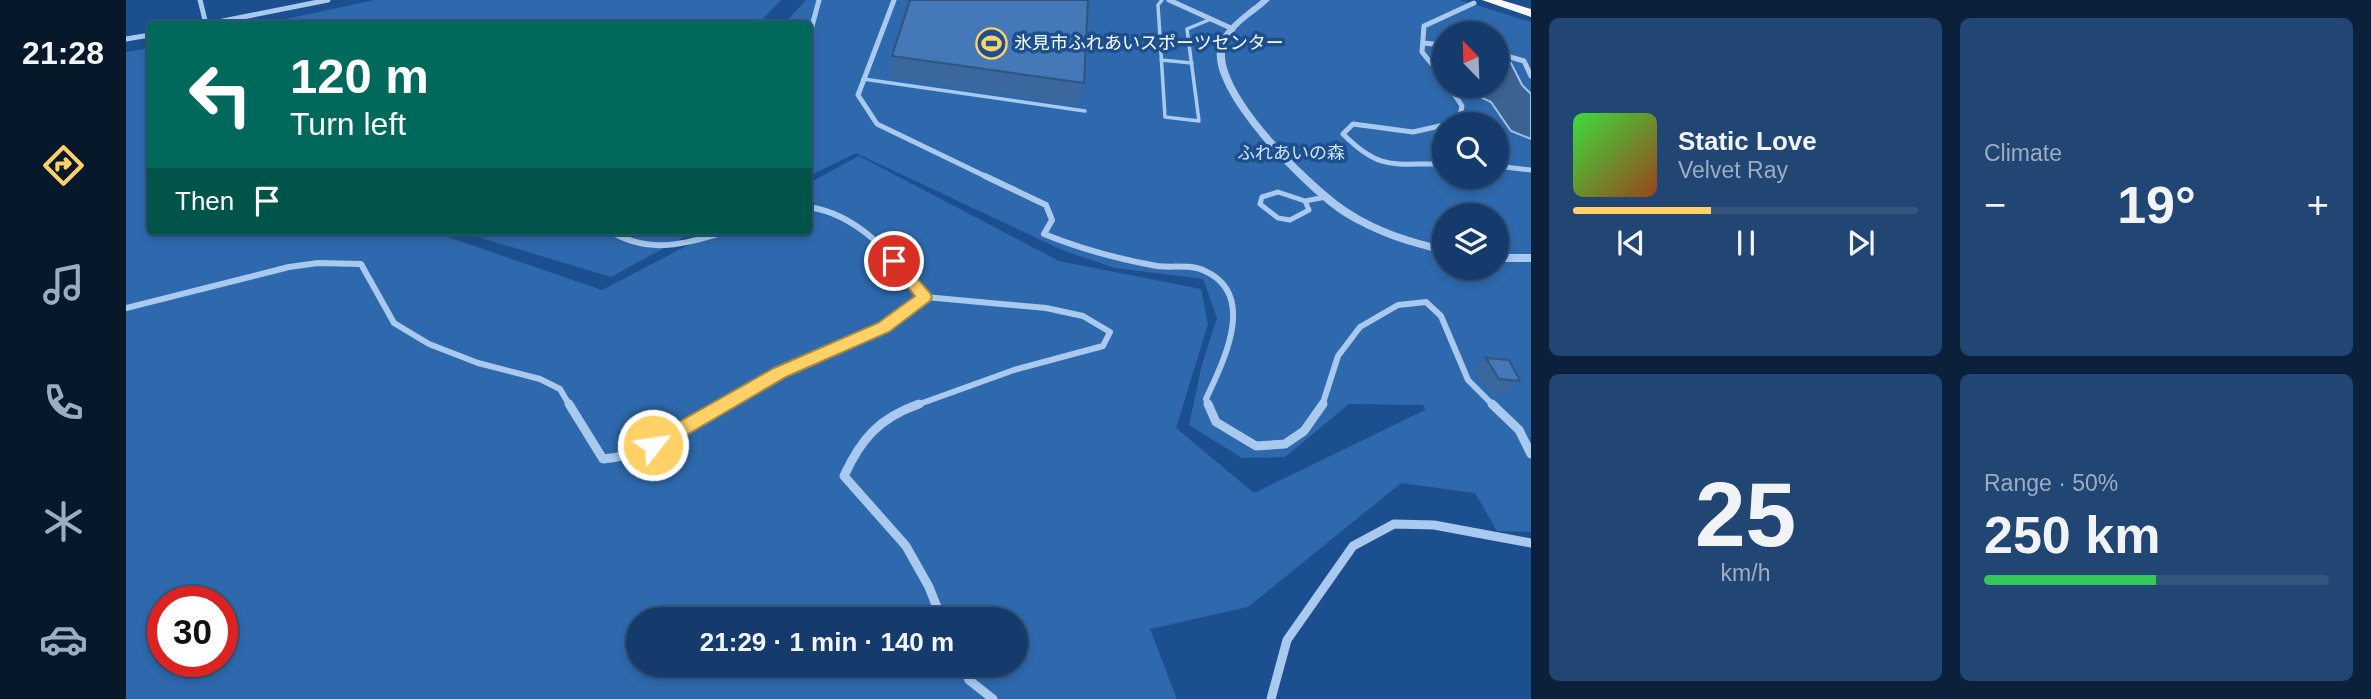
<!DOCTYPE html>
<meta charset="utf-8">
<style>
:root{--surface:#143b6b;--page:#214673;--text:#f1f3f6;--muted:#9dadc1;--line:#33557e;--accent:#ffd166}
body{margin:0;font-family:Helvetica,"Noto Sans JP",sans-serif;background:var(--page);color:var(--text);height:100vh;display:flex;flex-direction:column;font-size:26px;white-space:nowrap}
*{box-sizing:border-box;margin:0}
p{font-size:23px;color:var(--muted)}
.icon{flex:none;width:38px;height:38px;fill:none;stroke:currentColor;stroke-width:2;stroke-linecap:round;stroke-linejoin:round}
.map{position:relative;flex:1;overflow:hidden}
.panel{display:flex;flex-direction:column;gap:18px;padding:18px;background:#0b203b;width:840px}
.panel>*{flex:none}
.top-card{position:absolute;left:21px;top:21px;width:665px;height:214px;border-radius:7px;box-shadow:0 4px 10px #0003,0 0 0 2px var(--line);background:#00695c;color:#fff;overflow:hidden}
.needle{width:46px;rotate:337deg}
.fabs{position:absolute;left:1306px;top:21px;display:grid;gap:14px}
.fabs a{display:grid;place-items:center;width:77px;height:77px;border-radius:50%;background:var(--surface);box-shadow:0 4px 10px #0003,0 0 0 2px var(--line);font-size:35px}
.speed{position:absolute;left:21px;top:586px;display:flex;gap:14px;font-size:35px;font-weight:700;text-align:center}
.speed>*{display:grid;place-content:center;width:91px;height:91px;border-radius:50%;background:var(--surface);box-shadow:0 4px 10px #0003,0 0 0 2px var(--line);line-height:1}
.speed .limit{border:10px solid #d22;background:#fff;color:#111}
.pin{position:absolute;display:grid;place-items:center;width:60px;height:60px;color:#fff;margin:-30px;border:4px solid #fff;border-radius:50%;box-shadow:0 2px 7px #0007}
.me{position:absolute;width:77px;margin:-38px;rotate:60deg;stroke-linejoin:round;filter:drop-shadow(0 0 5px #0008)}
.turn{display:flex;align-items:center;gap:24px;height:147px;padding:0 28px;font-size:32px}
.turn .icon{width:91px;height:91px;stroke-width:2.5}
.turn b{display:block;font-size:49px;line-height:60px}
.then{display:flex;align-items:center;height:66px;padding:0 28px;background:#0003;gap:14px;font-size:26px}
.big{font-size:52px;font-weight:600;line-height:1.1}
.panel .widget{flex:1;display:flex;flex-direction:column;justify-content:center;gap:10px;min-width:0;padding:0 24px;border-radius:10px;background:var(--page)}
.panel .dial{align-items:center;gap:0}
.dial b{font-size:91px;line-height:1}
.song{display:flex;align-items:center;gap:21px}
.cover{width:84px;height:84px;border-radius:10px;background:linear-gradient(135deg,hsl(120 70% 55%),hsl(20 70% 35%))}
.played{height:7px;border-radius:4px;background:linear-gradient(90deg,var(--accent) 40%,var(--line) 40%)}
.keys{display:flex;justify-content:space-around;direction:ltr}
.heat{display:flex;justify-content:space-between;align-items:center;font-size:38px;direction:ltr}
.charge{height:10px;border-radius:5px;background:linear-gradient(90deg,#34c759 50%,var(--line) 0)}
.panel .tiles{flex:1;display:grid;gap:18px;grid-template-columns:repeat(2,1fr)}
.trip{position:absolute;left:500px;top:607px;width:402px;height:70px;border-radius:35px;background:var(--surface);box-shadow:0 4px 10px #0003,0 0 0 2px var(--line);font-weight:600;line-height:70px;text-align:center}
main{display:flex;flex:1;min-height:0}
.dock{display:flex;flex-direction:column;width:126px;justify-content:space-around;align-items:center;background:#08182b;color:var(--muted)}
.dock .icon{width:49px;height:49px}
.dock .current{color:var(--accent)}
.dock b{font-size:32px;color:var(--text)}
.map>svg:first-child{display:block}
.green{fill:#2e69ad;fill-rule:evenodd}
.water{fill:#3c6290;stroke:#9cc4f0;stroke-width:2}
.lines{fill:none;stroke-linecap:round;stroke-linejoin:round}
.service-far1{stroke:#a9c9ee;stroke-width:3.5}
.service{stroke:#a9c9ee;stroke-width:5}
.minor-far2{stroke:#a9c9ee;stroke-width:5}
.minor-far1{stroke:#a9c9ee;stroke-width:6}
.minor{stroke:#a9c9ee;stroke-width:9}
.tertiary{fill:#a9c9ee;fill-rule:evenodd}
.trunk{fill:#f8faff;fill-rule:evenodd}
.wall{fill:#3a679d}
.building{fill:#4478b7;stroke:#305480;stroke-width:2}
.route{fill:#ffd166;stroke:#a68842;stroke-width:2}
.labels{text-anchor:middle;stroke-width:7;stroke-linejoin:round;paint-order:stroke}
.far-poi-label{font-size:18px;fill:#fff;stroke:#1b4f8f;text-anchor:start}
.far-park-label{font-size:18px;fill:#cfe3fa;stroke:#1b4f8f}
</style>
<main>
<nav class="dock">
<b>21:28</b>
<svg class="icon current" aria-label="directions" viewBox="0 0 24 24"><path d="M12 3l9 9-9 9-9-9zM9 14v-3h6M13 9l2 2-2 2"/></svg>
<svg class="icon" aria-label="music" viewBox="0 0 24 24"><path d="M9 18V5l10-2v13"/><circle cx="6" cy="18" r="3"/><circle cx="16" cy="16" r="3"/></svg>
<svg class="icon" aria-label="phone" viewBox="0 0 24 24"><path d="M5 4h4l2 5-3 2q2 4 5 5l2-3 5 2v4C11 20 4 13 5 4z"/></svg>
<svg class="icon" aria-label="climate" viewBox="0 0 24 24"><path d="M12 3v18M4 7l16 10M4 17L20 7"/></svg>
<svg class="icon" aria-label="car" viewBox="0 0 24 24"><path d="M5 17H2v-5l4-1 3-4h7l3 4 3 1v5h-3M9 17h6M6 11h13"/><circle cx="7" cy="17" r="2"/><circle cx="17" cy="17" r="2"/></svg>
</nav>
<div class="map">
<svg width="1405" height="699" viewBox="0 0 1405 699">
<rect width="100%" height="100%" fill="#1b4f8f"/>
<!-- green -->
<path class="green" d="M249,0h406l-23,24h-496z
M680,0h654l71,22v510l-34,-1 -22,-38 -74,-10 -153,124 -98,22 27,70h-1051v-647l24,-4v183h303l-5,6 154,53 113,-59h93l1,-48 50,-27 200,105 142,28 7,35 -32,104 78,65 171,-83 2,2 -4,-7 -74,-1 -64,53 -43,1 -53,-33 13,-61 15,-46 -14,-39 -88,-11 -53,-18 -206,-97 -47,23 -1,-152h-24zM1318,33h52v53h-52zM1318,124h52v53h-52zM1318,215h52v53h-52zM37,602h59v60h-59zM513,620h378v45h-378z
M345,231h224l-84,46 -143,-43z"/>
<!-- water -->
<path class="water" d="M1370,62l15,1 11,22 9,9v45l-20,-8 -20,-29 -13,-6 -8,-10h26z"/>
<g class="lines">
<!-- service-far1 -->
<path class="service-far1" d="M1036,0l-4,5 7,112 34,4 -12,-92 24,-10
M1035,60l31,3
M737,79l222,32"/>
<!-- service -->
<path class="service" d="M1152,192l27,9 4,9 -19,10 -12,-2 -18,-14 2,-7z
M1179,201l21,-4"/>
<!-- minor-far2 -->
<path class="minor-far2" d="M74,0l6,24
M768,0l-36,95 19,29 112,54
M1043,0l64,29
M82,24l120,-24
M0,39l24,-4
M682,41l11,-41
M1297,43l21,2
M1370,53l28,8 7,15
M1318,79l-22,-27 2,-26 50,-23
M1320,124l14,-8 2,-10 -13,-20
M1318,125l-31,7 -60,-8 -10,10c38,38 51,29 101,30
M1370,166l35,4"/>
<!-- minor-far1 -->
<path class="minor-far1" d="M859,176l61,29 6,15 -8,14c37,15 74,25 113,32 16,2 34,-2 48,5 53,24 18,91 1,128l3,7
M682,207c52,7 86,51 117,90
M484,231c39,24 77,13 118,0
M0,308l163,-41 29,-4 43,1 33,59 35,21 49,19 62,16 20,10 10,17
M597,406l57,-33 104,-45 41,-31 121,11 37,8 27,16 -7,14 -89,24 -100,36
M1196,406l16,-50 22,-29 38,-22 28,-3 15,14 27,64 26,26"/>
<!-- minor -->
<path class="minor" d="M443,404l34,55c44,-3 85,-34 123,-55
M793,404c-40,14 -58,35 -75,72l62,70 23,41 13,33
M1082,404l8,18 40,24 29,-2 19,-13 19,-27
M1366,404l27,26 12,24
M836,665l7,15 24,19
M1145,699l16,-59 66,-94 41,-22 40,1 97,18"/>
<!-- tertiary -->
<path class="tertiary" d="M1135,0h9c-14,14 -38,25 -44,46 -13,44 89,142 124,164 28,18 61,29 94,36v8c-35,-8 -69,-19 -100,-38 -35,-22 -140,-126 -126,-170 6,-20 28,-33 43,-46z
M1370,254h35v8h-35z"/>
<!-- trunk -->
<path class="trunk" d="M1356,0h19l30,9v8z"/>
</g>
<!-- wall -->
<path class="wall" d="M766,56l192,27 -6,23 -188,-28z
M1360,358l34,23 -13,12 -20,-2 -13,-21z"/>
<!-- building -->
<path class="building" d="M784,0h178l-4,83 -192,-27z
M1360,358l23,2 11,21 -21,-2z"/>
<!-- route -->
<path class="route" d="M768,256l5,1 31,36 2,4 -2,4 -41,31 -103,45 -127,74 -6,2 -6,-2 -3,-6 3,-5 127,-72 104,-45 37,-27 -29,-35z"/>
<!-- icons -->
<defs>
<symbol id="stadium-ring" viewBox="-11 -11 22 22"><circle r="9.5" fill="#1b4f8f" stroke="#ffd166" stroke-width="1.5"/><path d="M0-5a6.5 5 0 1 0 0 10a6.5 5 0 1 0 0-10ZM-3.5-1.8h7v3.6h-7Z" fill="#ffd166"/></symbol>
</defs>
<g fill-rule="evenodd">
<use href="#stadium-ring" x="848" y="26" width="35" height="35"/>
</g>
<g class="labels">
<!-- far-poi labels -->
<g class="far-poi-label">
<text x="888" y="49">氷見市ふれあいスポーツセンター</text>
</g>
<!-- far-park labels -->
<g class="far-park-label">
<text x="1165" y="159">ふれあいの森</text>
</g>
</g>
</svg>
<div class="fabs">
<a><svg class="needle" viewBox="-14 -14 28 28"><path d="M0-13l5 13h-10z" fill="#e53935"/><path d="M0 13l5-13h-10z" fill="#9dadc1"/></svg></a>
<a><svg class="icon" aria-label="search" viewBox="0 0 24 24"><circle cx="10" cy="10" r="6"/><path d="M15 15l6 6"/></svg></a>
<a><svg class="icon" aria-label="layers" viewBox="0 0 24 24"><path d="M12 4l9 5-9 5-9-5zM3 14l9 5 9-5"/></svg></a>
</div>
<div class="speed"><div class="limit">30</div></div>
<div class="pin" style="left:768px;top:261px;background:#d93025"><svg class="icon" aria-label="arrive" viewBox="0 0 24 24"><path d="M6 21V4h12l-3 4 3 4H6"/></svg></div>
<svg class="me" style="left:527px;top:445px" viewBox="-20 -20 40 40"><circle r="17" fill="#ffd166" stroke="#fff" stroke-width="3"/><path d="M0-11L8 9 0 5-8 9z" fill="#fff"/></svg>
<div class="trip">21:29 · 1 min · 140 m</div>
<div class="top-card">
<div class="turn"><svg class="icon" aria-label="left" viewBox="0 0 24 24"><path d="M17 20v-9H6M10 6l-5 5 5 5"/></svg><div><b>120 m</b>Turn left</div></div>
<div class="then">Then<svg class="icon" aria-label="arrive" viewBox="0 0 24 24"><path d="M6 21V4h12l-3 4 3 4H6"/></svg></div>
</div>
</div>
<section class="panel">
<div class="tiles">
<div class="widget">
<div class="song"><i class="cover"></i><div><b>Static Love</b><p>Velvet Ray</p></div></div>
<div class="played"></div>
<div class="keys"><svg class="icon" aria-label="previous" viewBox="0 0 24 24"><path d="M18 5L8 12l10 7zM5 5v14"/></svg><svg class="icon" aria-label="pause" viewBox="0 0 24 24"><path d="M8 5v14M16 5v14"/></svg><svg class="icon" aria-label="next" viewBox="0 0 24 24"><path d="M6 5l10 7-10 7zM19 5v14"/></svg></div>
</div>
<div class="widget"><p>Climate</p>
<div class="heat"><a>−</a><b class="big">19°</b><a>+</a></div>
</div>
<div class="widget dial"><b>25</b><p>km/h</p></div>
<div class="widget"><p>Range · 50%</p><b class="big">250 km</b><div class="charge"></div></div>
</div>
</section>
</main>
